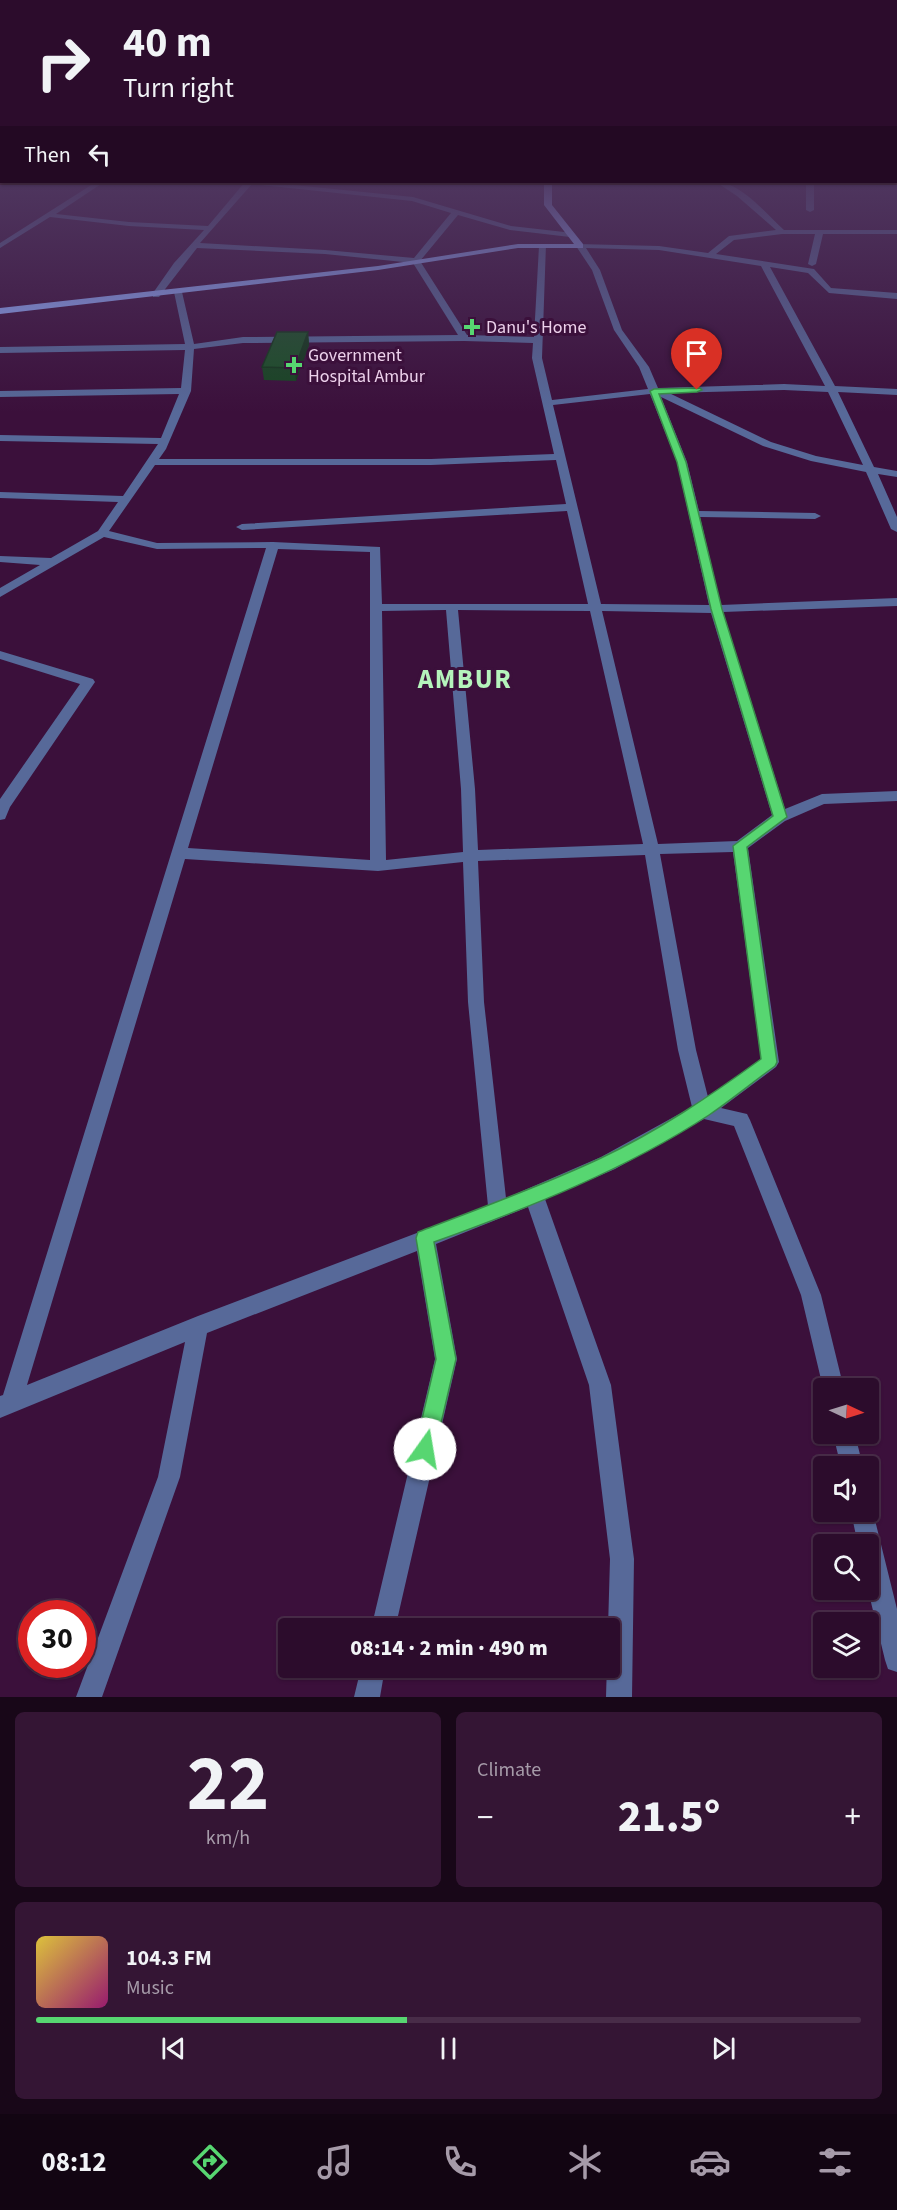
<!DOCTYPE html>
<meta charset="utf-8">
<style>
:root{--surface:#2c0c2c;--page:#341534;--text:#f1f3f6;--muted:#a69ba9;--line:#482c48;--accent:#57d671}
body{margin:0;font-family:"Source Sans 3",sans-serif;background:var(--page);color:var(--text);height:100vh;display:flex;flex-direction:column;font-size:22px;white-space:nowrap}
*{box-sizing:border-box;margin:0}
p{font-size:20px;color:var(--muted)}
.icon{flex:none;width:33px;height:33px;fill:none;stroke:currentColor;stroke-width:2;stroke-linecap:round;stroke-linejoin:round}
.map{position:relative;height:1697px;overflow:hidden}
.sheet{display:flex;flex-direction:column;gap:15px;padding:15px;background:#180718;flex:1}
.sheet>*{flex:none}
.guide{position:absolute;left:0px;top:0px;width:897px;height:183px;box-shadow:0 2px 4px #0004,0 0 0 2px var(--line);background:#2c0c2c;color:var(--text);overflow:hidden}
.needle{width:39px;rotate:94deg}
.fabs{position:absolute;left:813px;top:1378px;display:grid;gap:12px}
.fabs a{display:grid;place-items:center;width:66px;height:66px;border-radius:6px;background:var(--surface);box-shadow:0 2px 4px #0004,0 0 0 2px var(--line);font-size:30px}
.speed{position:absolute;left:18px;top:1600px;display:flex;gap:12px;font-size:30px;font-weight:700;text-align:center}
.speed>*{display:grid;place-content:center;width:78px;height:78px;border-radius:50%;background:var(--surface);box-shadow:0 2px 4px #0004,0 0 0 2px var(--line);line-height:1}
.speed .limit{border:9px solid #d22;background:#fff;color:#111}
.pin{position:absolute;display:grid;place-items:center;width:51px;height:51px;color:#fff;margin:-62px -26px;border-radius:50% 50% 50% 0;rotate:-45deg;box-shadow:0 0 6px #0007}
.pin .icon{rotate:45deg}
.me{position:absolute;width:66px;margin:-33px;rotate:13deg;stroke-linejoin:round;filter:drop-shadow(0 0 4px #0008)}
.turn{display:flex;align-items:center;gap:21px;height:126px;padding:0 24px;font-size:27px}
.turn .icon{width:78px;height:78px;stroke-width:2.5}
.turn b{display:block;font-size:42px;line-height:51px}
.then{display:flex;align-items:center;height:57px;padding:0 24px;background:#0003;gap:12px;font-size:22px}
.big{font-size:45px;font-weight:800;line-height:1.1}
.sheet .card{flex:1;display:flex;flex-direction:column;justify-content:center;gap:9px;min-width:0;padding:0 21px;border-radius:9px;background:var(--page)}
.sheet .dial{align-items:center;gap:0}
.dial b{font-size:78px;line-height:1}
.song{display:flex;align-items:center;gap:18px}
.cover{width:72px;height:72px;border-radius:9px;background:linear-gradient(135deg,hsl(50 70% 55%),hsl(320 70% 35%))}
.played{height:6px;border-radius:3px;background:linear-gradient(90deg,var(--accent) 45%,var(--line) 45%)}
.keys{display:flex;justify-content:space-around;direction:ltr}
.heat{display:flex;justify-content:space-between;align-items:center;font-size:33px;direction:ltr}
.sheet .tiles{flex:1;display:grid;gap:15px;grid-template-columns:1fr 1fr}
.card:last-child{grid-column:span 2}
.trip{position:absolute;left:278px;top:1618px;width:342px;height:60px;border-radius:6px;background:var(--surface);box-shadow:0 2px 4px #0004,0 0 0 2px var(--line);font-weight:800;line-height:60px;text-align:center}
.tab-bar{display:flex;height:96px;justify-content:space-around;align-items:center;background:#120512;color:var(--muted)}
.tab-bar .icon{width:42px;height:42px}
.tab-bar .active{color:var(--accent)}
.tab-bar b{font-size:27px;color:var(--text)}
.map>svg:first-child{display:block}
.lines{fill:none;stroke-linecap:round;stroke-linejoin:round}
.minor{fill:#576999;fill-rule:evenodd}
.major{fill:#90aefd;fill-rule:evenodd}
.wall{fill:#164621}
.shaded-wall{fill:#12391b}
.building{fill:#1a5126;stroke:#12391b;stroke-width:1.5}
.route{fill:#57d671;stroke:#398b49;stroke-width:1.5}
.poi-dot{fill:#57d671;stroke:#3b103b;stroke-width:2}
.labels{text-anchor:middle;stroke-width:6;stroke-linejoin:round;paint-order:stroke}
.far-poi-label{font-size:18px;fill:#ecd1eb;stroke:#3b103b;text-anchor:start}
.district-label{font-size:27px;font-weight:bold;letter-spacing:1.5px;fill:#b5f4bc;stroke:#3b103b}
</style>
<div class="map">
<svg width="897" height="1697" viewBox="0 0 897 1697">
<rect width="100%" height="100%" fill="#3b103b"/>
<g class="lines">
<!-- minor -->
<path class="minor" d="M0,175h2l-2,4z
M96,182h8l-48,32 73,8 79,4 37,-44h19l149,15 98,29 62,7 1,2 -4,2 -60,-7 -52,-15 -38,46 47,74 67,2 5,-91 7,-2 -4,114 10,42 96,-11 -9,-22 -25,-37 -22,-60 -16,-24 1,-2 82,2 49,7 21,-17 47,-6 -39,-34 -21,-14c25,0 50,32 68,48h113v4h-74l-7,30 -4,2 -4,-2 7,-30h-33l-48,6 -18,14 98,15 17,19 66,5v6l-68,-6 -21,-20 -38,-6 65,119 62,3v6l-59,-3 36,75 23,4v6l-19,-3 19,43v15l-6,-3 -25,-57 -55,-11 -48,-15 -102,-49 26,65 12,49 116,2 6,3 -6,3 -115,-2 21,88 176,-7v8l-174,6 62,197 37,-15 75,-3v10l-73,3 -39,17 -37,27 31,214 -3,5 -55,41 26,6 3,6 71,175 23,94h-20v3l-23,-97 -67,-169 -30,-7 -89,50 -70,30 66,186 23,174 -2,138h-26l4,-138 -21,-174 -61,-178 -92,37 21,115 -62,270h-24l64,-270 -18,-108 -210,82 -27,144 -78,220h-26l82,-220 27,-135 -185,76v-22l3,-1 263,-847 -109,1 -53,-12 -104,60v-9l40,-23 -40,-3v-6l51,2 47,-27 20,-29 -118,-4v-6l123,4 35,-52 -158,-3v-6l161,3 18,-44 -179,3v-6l181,-3 4,-38 -185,3v-6l185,-3 -11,-52 4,-3 4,3 12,52 49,-7 215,-2 -45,-72 -88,-9 -128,-6 -38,49h-6v-4l21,-30 30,-33 -75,-4 -79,-9 -50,31v-5zM252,184l160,17 39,12 -37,45 -89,-8 -125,-7zM586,248l73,2 102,16 64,120 -41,-2 -126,4 -9,-21 -27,-37 -22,-60zM464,341l69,2 -1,15 22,96 -123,5h-272l7,-10 25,-58 3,-42 49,-6zM784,390l44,2 35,73 -47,-9 -45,-14 -102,-49zM650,394l27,68 32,143 -108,-1 -48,-199zM556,460l10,44 -324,20 -6,3 6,3 325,-19 21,93h-206l-2,-57 -107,-5 -116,1 -48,-12 46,-66h276zM278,549l92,3v308l-182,-12zM446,610l15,179 2,63 -77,8 -4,-249zM458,610l132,1 53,233 -165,6 -3,-61zM602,611l109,2 61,202 -35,26 -79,3zM733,852l28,207 -53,38 -12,-47 -36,-196zM645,855l33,195 14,57 -91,50 -95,41 -22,-196 -6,-141zM185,859l193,12 85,-9 5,140 20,204 -290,110 -171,69z
M806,182h8v28l-4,2 -4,-2z
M0,651l93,28 2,3 -85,125 -5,12 -5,1v-21l80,-115 -80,-25z
M833,1434h22l8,33h-22z
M868,1503l5,9 24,97v63l-9,-3 -3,-9 -17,-70v-45h-10l-7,-33h17z
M361,1668h24l-5,29h-26z"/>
<!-- major -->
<path class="major" d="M544,182h8v23l31,39v4h-65l-140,22 -378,44v-6l378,-42 140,-22h56l-30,-39z"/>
</g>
<!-- wall -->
<path class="wall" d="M308,332l1,13 -13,36 -32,-1 -2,-13z"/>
<!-- shaded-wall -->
<path class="shaded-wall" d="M308,332l1,13 -13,36 -1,-13z"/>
<!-- building -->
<path class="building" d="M277,332h31l-13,36 -33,-1z"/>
<!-- sky -->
<linearGradient id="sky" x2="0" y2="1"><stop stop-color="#200920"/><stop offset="0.42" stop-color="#4f3760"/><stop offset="1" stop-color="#4f3760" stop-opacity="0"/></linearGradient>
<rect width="897" height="412" fill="url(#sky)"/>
<!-- route -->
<path class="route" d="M700,388l2,2 -5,2 -38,2 27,68 36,147 65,208 -40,30 30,215 -2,4c-22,16 -44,34 -66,49 -84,55 -181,93 -275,127l22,117 -21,90 -3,7 -7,3 -7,-3 -3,-7 21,-90 -20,-121 2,-6c62,-24 124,-46 183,-74 57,-27 109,-62 160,-99l-28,-213 40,-30 -62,-207 -34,-147 -27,-71 4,-2z"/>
<!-- markers -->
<g class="poi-dot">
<path d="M469 318h6v6h6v6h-6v6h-6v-6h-6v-6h6z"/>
<path d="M291 356h6v6h6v6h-6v6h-6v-6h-6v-6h6z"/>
</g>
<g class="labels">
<!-- far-poi labels -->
<g class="far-poi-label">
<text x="486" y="333">Danu's Home</text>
<text x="308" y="361">Government<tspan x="308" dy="21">Hospital Ambur</tspan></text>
</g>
<!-- district labels -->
<g class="district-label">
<text x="465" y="688">AMBUR</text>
</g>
</g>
</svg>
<div class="fabs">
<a><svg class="needle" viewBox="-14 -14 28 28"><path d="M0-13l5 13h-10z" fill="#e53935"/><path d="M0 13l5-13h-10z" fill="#a69ba9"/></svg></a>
<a><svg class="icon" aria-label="sound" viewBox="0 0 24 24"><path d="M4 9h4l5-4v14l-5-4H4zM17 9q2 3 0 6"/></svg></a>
<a><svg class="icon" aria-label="search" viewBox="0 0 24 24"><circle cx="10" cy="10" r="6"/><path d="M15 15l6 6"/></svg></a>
<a><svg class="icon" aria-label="layers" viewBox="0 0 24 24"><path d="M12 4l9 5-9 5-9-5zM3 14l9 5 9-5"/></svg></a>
</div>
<div class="speed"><div class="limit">30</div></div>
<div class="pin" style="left:697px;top:390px;background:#d93025"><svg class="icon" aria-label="arrive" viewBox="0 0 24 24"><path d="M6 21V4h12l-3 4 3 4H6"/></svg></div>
<svg class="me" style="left:425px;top:1449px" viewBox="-20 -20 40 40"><circle r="19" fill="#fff"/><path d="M0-13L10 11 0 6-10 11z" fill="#57d671"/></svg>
<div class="trip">08:14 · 2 min · 490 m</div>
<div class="guide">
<div class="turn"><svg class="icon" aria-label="right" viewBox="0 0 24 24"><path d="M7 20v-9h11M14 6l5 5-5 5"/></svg><div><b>40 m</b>Turn right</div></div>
<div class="then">Then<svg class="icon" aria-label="left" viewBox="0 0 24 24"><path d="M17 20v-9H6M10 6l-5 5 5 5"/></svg></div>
</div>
</div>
<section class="sheet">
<div class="tiles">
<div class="card dial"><b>22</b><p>km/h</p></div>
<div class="card"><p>Climate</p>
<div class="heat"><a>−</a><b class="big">21.5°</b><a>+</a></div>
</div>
<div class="card">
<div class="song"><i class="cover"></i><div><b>104.3 FM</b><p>Music</p></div></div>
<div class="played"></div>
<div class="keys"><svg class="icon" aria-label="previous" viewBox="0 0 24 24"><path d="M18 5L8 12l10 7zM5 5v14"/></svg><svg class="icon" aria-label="pause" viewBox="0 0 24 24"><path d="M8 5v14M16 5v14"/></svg><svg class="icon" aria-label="next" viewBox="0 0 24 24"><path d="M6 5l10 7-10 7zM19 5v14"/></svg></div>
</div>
</div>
</section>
<nav class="tab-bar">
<b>08:12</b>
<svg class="icon active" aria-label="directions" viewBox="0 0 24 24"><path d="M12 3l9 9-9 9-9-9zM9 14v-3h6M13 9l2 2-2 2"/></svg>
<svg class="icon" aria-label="music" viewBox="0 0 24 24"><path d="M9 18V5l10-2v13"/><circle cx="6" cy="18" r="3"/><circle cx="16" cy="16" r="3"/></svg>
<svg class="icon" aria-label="phone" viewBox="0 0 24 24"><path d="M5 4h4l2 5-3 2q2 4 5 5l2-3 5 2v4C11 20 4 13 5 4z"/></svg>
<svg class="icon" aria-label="climate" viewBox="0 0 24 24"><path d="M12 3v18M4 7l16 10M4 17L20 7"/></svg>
<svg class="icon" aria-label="car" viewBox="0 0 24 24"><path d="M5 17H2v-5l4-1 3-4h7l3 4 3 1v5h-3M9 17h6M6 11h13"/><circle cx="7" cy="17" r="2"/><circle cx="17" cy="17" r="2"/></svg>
<svg class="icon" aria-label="filters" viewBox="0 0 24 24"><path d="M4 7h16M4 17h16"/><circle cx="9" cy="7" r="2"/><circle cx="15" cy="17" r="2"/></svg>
</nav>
